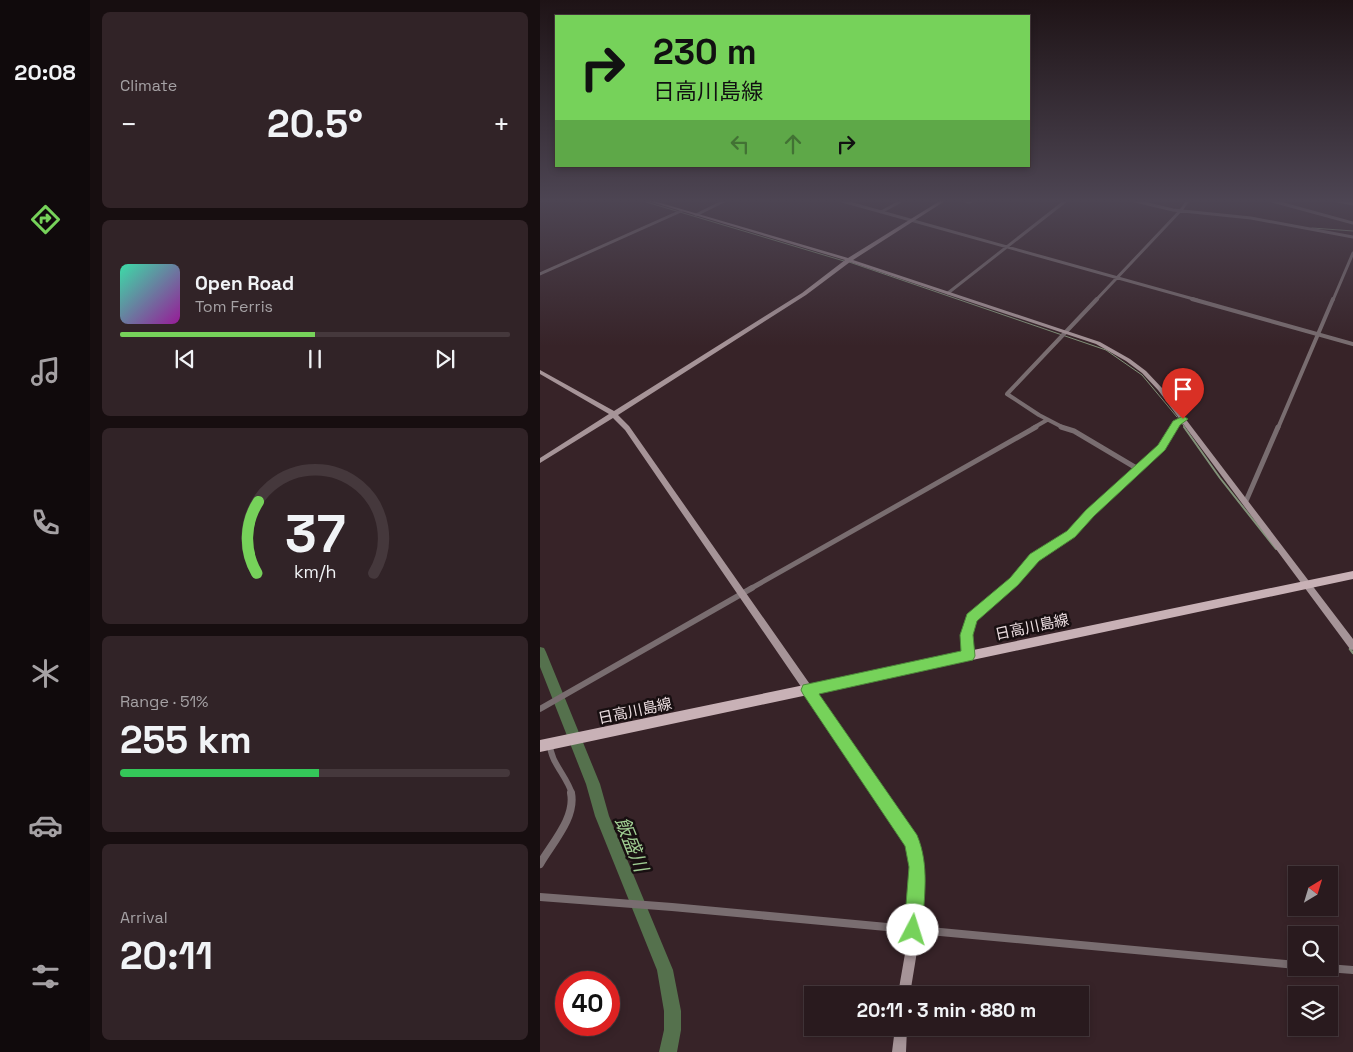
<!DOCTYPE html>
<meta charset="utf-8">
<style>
:root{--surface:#291a1e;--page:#312327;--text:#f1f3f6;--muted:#a5a1a4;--line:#45383c;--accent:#76d25a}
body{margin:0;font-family:"Space Grotesk","Noto Sans JP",sans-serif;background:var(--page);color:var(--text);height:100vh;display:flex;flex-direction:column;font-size:19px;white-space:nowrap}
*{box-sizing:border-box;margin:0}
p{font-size:16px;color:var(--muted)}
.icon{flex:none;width:28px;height:28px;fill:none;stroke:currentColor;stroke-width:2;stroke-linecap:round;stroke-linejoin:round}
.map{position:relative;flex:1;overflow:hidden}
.panel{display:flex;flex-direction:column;gap:12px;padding:12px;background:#170e10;width:450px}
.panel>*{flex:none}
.hud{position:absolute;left:15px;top:15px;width:475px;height:152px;border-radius:0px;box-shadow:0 2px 8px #0003,0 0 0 1px var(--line);background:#76d25a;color:#111;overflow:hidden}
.needle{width:32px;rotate:38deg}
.controls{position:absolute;left:748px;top:866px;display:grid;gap:10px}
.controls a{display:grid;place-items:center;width:50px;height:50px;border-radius:0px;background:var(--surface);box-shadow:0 2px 8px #0003,0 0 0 1px var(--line);font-size:25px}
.speed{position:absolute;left:15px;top:971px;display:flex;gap:10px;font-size:25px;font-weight:700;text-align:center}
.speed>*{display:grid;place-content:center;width:65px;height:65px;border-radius:50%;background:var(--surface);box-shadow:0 2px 8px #0003,0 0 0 1px var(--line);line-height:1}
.speed .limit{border:8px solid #d22;background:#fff;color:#111}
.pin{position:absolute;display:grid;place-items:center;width:42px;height:42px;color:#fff;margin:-51px -21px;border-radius:50% 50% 50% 0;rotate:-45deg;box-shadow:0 0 5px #0007}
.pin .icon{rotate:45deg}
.me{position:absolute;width:55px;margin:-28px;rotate:5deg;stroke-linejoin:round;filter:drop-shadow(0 0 4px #0008)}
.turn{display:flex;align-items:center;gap:18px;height:105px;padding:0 15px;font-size:22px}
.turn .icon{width:65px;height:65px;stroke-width:2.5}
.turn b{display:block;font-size:35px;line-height:42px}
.lanes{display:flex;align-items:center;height:48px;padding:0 15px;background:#0003;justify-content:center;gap:25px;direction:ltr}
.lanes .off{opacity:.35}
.big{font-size:38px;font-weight:800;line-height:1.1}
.panel .widget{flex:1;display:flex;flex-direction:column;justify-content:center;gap:8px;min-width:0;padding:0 18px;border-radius:8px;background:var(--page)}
.panel .dial{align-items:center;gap:0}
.dial svg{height:130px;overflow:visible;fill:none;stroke:var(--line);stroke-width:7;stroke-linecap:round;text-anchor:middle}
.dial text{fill:var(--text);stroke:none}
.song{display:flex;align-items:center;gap:15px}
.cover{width:60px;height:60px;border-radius:8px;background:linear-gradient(135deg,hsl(160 70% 55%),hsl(300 70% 35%))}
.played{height:5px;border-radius:2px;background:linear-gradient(90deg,var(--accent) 50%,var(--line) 50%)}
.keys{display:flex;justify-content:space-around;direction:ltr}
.heat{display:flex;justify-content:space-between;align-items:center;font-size:28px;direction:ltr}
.charge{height:8px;border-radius:4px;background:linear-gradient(90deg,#34c759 51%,var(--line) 0)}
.trip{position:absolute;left:264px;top:986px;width:285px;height:50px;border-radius:0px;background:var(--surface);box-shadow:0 2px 8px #0003,0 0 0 1px var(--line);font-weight:800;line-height:50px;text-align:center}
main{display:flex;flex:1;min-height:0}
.tab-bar{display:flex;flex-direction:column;width:90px;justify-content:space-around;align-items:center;background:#100a0c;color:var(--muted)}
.tab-bar .icon{width:35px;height:35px}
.tab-bar .selected{color:var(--accent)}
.tab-bar b{font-size:22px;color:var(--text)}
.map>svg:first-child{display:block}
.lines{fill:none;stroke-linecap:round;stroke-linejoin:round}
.stream-far2{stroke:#829279;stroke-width:1}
.stream-far1{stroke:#829279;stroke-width:2}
.stream{stroke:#829279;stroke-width:2.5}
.river{fill:#55714d;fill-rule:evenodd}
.street-far4{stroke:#796d70;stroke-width:3}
.street-far3{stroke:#796d70;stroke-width:4}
.street-far2{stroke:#796d70;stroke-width:5}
.street-far1{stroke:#796d70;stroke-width:6}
.street{stroke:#796d70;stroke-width:8}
.secondary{fill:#a69498;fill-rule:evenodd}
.primary{fill:#c8b1b6;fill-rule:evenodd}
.route{fill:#76d25a;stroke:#4d883a}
.labels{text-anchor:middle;stroke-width:5;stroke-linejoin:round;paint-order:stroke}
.street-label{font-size:15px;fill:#ecdee1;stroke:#180f11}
.near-water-label{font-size:19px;font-style:italic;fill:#a0ce93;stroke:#180f11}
</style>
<main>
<nav class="tab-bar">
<b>20:08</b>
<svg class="icon selected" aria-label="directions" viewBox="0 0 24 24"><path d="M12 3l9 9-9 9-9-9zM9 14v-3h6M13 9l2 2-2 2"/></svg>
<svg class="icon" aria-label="music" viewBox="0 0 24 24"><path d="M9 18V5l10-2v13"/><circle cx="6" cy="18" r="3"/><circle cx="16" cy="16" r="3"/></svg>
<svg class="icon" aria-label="phone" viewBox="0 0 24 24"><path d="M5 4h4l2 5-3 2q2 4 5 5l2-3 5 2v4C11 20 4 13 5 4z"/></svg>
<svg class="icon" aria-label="climate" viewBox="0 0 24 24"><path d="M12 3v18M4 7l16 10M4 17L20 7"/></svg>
<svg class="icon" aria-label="car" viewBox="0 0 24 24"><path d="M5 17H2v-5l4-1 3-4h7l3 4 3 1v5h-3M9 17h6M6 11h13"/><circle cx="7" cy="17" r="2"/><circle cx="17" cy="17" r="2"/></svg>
<svg class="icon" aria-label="filters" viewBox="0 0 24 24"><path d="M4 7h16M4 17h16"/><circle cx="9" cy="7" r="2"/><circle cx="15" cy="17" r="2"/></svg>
</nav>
<section class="panel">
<div class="widget"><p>Climate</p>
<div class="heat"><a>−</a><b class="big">20.5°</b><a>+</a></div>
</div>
<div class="widget">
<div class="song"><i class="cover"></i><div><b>Open Road</b><p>Tom Ferris</p></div></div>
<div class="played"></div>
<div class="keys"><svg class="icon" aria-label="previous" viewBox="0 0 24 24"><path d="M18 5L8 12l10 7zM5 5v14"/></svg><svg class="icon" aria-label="pause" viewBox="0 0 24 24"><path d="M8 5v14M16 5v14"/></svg><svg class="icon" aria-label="next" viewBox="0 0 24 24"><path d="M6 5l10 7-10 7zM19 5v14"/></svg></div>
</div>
<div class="widget dial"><svg viewBox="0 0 100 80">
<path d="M14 69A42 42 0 1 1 86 69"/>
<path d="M14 69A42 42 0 0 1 15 25" stroke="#76d25a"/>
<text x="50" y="56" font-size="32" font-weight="700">37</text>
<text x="50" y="72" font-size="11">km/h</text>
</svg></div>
<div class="widget"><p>Range · 51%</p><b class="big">255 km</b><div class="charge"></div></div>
<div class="widget"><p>Arrival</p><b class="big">20:11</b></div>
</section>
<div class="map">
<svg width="813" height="1052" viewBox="0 0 813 1052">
<rect width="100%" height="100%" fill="#372328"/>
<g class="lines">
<!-- stream-far2 -->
<path class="stream-far2" d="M103,201l201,60
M772,228l41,3
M309,262l257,88 36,25 35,42
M642,423l3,5"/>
<!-- stream-far1 -->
<path class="stream-far1" d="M644,427l36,51 56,71"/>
<!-- stream -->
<path class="stream" d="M810,649l3,4"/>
<!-- river -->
<path class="river" d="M0,647l4,1 2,4 54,132 9,32 64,154 8,41v19l-4,22h-18l5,-22v-19l-7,-41 -62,-154 -9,-32 -46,-117z"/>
<!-- street-far4 -->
<path class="street-far4" d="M295,199l362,101
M419,199l10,3 7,-3
M587,199l46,11 78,8 102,19
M725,199l88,24
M787,199l26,5
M341,212l24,-13
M156,215l32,-16
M0,274l141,-63
M408,293l120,-94
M556,300l86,-91 7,-10
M793,300l20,-47"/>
<!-- street-far3 -->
<path class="street-far3" d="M652,299l161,45
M493,428l14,-8
M524,428l-25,-13 -32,-21 90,-95
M634,428l9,-9
M738,428l55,-129"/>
<!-- street-far2 -->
<path class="street-far2" d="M521,427l13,4 64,38
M706,501l32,-74
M210,589l286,-162
M465,589l29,-31 37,-24 19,-21 72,-66 13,-20"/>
<!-- street-far1 -->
<path class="street-far1" d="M428,656c-4,-43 9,-43 39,-68
M0,709l212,-121
M10,744c0,18 17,32 22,50"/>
<!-- street -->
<path class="street" d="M0,864c12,-21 36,-46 31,-71
M0,897l132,10 624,58
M787,968l26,2"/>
<!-- secondary -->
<path class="secondary" d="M101,199h6l201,59 95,-59h5l-95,61 247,82 30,17 16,12 16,17 191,251v11l-3,-1 -192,-259 -16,-17 -16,-12 -30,-17 -246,-82 -44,33 -188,120 11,11 283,404c21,52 6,111 -2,165h-12c8,-52 23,-107 6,-158l-279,-407 -12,-12 -73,45v-5l69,-44 -69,-40v-4l74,41 188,-118 43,-33z
M355,1028h12l-1,24h-14z"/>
<!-- primary -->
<path class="primary" d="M813,571v8l-813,173v-12z"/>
</g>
<!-- sky -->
<linearGradient id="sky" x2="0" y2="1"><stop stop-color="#1e1316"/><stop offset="0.58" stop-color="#4d4553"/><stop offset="1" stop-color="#4d4553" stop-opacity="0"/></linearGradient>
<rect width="813" height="346" fill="url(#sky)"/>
<!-- route -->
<path class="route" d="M643,416l5,3 -8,6 -15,25 -71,66 -19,21 -36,24 -21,24 -41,36 -4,14 2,21 -2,4 -154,34 98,141c13,31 7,63 5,95l-3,7 -6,2 -6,-2 -3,-7 5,-63 -4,-21 -102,-152 -2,-4 2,-5 158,-34 -1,-16 7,-21 43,-36 20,-24 37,-23 19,-21 72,-65 15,-24z"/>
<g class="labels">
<!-- street labels -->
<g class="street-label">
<text transform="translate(492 627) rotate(-12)" y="5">日高川島線</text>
<text transform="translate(95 711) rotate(-12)" y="5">日高川島線</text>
</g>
<!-- near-water labels -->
<g class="near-water-label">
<text transform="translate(92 844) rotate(68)" y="7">飯盛川</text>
</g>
</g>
</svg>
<div class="controls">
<a><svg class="needle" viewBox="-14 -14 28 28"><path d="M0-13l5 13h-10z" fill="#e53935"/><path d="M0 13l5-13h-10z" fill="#a5a1a4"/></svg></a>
<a><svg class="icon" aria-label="search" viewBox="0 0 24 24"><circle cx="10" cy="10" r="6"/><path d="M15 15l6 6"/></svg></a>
<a><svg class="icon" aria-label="layers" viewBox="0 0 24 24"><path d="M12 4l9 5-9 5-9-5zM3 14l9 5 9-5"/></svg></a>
</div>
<div class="speed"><div class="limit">40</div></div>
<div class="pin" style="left:643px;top:419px;background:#d93025"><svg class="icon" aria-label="arrive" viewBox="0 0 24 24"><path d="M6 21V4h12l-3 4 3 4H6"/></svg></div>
<svg class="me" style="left:373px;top:930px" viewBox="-20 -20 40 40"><circle r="19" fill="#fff"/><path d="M0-13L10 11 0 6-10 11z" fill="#76d25a"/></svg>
<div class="trip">20:11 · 3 min · 880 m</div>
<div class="hud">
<div class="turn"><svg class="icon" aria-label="right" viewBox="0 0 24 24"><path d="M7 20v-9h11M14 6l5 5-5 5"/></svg><div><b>230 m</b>日高川島線</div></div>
<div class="lanes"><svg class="icon off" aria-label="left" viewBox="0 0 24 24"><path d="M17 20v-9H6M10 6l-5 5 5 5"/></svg><svg class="icon off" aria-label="ahead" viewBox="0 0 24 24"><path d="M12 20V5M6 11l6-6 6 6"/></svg><svg class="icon" aria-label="right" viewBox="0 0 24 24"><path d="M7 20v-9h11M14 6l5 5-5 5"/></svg></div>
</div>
</div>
</main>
